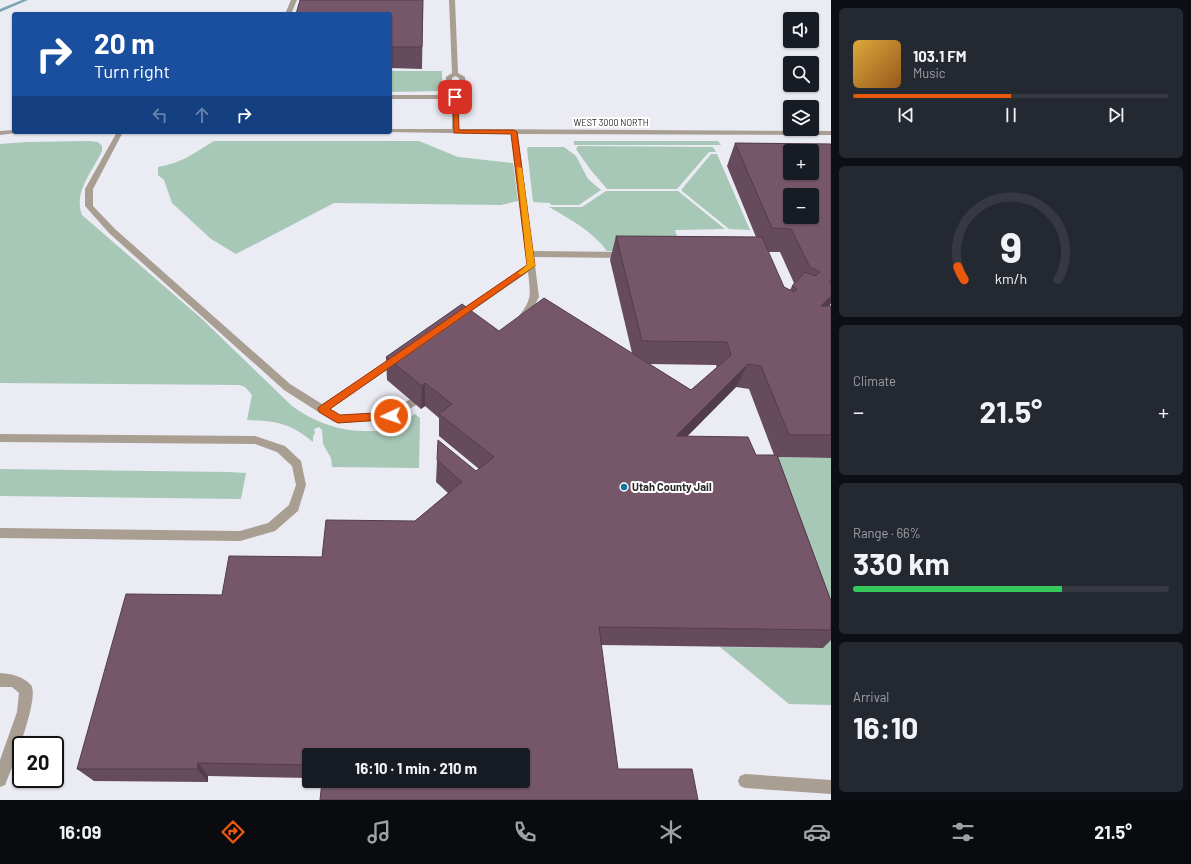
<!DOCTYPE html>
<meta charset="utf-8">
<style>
:root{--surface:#171b24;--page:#242831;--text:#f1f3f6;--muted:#9ea1a6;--line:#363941;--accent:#ea580c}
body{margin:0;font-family:Barlow,sans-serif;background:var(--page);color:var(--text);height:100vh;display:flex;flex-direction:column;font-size:15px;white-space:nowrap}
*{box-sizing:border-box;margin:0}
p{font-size:13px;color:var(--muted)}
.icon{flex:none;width:22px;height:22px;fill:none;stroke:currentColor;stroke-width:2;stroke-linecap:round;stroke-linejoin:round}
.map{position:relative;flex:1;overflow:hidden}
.details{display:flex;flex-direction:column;gap:8px;padding:8px;background:#0d0f14;width:360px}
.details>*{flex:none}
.top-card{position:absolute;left:12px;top:12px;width:380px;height:122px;border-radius:4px;box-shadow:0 1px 3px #0004;background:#1a4fa0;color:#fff;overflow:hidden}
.tools{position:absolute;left:783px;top:12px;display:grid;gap:8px}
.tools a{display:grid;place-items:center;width:36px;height:36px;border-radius:4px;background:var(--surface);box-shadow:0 1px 3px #0004;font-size:20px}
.speed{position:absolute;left:12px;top:736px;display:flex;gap:8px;font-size:20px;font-weight:700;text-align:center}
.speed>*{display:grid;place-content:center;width:52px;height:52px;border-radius:50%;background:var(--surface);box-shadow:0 1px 3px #0004;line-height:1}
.speed .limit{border:2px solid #111;border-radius:6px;background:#fff;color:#111}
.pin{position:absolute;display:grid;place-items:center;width:34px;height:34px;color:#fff;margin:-17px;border-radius:8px;box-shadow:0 2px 6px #0006}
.me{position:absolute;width:44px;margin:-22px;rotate:267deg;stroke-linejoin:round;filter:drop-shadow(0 0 3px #0008)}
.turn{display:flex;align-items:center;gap:14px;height:84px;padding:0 16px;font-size:18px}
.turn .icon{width:52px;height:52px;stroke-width:2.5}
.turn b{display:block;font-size:28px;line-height:34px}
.lanes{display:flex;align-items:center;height:38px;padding:0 16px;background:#0003;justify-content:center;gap:20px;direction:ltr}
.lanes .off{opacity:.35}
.big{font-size:30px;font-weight:700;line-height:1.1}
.details .tile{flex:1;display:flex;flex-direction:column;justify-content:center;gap:6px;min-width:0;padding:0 14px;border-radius:6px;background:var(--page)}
.details .dial{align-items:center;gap:0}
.dial svg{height:104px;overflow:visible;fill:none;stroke:var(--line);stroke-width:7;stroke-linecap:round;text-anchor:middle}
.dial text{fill:var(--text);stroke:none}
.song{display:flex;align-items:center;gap:12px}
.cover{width:48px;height:48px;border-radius:6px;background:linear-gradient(135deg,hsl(40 70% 55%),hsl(30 70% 35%))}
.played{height:4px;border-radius:2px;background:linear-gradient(90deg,var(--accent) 50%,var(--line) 50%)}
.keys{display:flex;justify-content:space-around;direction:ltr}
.heat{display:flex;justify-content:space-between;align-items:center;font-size:22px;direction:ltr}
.charge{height:6px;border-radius:3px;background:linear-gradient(90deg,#34c759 66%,var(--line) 0)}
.trip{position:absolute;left:302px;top:748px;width:228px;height:40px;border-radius:4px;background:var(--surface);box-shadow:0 1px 3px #0004;font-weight:700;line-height:40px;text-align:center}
.menu{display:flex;height:64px;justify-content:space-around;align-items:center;background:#090b0e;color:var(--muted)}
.menu .icon{width:28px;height:28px}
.menu .selected{color:var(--accent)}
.menu b{font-size:18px;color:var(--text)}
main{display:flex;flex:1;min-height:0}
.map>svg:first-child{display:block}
.green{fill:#a7c7b7}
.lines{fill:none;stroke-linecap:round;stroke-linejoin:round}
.stream{fill:#7ca4b3;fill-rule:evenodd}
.minor{fill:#a99e92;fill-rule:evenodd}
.wall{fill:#654b5b;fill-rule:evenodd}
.shaded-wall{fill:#533d4a}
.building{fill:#76576a;stroke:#533d4a;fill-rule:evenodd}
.route{fill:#ea580c;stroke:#983908}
.slow{fill:#f59e0b}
.poi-dot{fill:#1374a1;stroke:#fff;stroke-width:1.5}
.labels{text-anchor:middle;stroke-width:4;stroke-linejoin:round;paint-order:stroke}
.far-street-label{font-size:9px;fill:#29292c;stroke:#fff}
.poi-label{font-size:11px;font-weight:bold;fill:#29292c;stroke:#fff;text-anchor:start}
</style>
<main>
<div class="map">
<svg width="831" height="800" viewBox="0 0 831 800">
<rect width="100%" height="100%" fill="#ebebf4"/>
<!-- green -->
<path class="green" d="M392,71h50v20l-52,1z
M89,141l9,1 4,4v5c-9,20 -29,41 -20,64l120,104 90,87c23,17 50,26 78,25 5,0 10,0 15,-1 11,-4 20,-10 30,-16l5,4 -1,50 -87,-1 -1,-9 -8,-14 -1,-14 -3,-3 -5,2 1,4 -2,4v5c-23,-19 -37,-21 -66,-22l5,-25 -7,-8 -6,-2 -239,-2v-239l27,-2z
M214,141h205l39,16 55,6 5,38 -17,4 -167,-2 -98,51 -25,-15 -39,-36 -8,-23 -6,-5v-8c27,-5 34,-13 56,-26z
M574,141h144l3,4h-147z
M578,146l135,1 3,5h-7l-32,37h-70l-17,-20 -14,-20z
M528,147h36l12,9 12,23 13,11 -22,15h-28l-1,-2 -17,-1 -6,-53z
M711,154h6l33,76 -21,-1 -47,-38v-2z
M606,191h72l47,38 -50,1 7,22 -75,-1c-15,-20 -37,-32 -58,-44h33z
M775,457l56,1v247l-42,-1 -69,-57 102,1z
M0,469l227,3 19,1 -5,26 -241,-3z"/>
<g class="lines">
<!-- stream -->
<path class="stream" d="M22,0h6l-28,12v-3z"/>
<!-- minor -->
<path class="minor" d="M291,0h6l-6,14h-6z
M449,0h6l3,73 7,4 1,12 -8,5 1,35 372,2v4l-313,-1 15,117 91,1 4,3 -4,3 -90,-1 5,40 -12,23 -6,3 -5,-3c16,-21 15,-22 12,-48l-66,46h-6l-2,-2 2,-2 71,-49 -16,-131 -124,-2h3v-3h62v-30h-62v-4h62l-6,-6v-12l6,-4zM455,76l4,2 1,10 -5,2 -3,-2v-10z
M14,130v2h3l-1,1 -16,2v-4z
M117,132h6l-30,57v17l22,23 175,155 32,20 73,-48h6l2,2 -2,2 -71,49 10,6 49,-3 23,-14 4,1 1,3 -1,3 -25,15 -53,3 -4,-1 -50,-32 -175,-157 -24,-27v-17z
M0,434l255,2 30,10 16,15 5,24 -8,26 -23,20 -35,10 -240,-3v-10l240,3 28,-8 21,-18 7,-20 -4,-19 -15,-14 -22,-8 -255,-2z
M0,673c11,1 23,3 31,12 9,12 -18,80 -24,95l-2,5 -5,2v-27l17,-48 2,-19 -7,-6h-12z
M745,774l86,6v14l-86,-6 -5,-2 -2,-5 2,-5z"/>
</g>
<!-- wall -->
<path class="wall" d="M423,0l-1,69 -32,-1v-54z
M735,143l96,1v159l-2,3h2v152l-53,-1 53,144v39l-8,8 -222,-3 -78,136 -214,-26v23l-101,-2v6l-114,-1 -17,-12 145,-174 193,-74 33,-28 -12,-11 1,-22 39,11 3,-2 -40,-33v-18l-14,-12 -4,3 -34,-29 -1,-23 113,-26 133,22 -22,-93 6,-24 140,1 -29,-71zM768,252h12l14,31 -2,3 -2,4 -6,-3zM649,364l67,1 1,3 -26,22zM736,387l13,2 25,66h-18l-69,-19z"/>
<!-- shaded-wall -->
<path class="shaded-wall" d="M831,296v7l-5,9 -5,-6z
M748,364l-12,23 -70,71 10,-22z
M425,383v23l-4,3 1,-23z
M198,763l10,13v6l-11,-13z"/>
<!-- building -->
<path class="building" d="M300,0h123l-1,47h-32v-33h-94z
M735,143l96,1v136l-2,2 2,1v13l-10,10h10v129h-42l-28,-69 -13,-2 -72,72 72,1 8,18h21l54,146v29l-232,-3 19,142h74l6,31h-378l2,-19h201v-26h-214v10l-111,-2 -1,6h-120l49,-175 96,1 7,-39 93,1 4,-37 89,1 47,-39 -25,-22 1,-20 38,31 18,-14 -55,-43 13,-10 -27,-21 -3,3 -36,-29 76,-53 37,27 45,-33 147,92 40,-35 -4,-13 -85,-1 -26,-105 146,1 22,50 10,5 3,-3 -5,-3 13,-14 10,4 5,-4 -10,-5 -19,-38 -19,-1zM790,151h22v22h-22zM790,195h22v22h-22z"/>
<!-- route -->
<path class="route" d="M453,96l5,1 1,33h55l3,2 18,134 -205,143 10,6 51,-3 4,2 1,2 -1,3 -57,4 -19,-11 -1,-3 1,-2 208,-142 -16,-131 -57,-1z"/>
<!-- slow -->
<path class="slow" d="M517,167l5,1 13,98 -14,9 -3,-2 9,-8z"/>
<!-- markers -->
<circle class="poi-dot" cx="624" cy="487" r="4"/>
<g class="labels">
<!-- far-street labels -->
<g class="far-street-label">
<text x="611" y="126">WEST 3000 NORTH</text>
</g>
<!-- poi labels -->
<g class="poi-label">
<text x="632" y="491">Utah County Jail</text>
</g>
</g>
</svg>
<div class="tools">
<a><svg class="icon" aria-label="sound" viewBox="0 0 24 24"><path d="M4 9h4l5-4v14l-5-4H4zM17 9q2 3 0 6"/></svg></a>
<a><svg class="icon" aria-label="search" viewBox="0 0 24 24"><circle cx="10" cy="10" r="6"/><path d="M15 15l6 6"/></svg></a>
<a><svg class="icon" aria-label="layers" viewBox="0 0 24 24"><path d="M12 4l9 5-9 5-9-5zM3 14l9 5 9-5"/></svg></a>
<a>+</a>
<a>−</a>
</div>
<div class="speed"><div class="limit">20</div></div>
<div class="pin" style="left:455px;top:97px;background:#d93025"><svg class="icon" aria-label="arrive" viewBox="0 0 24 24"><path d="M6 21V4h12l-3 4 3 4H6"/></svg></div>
<svg class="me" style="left:391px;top:416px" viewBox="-20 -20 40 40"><circle r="17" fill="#ea580c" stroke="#fff" stroke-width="3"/><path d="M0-11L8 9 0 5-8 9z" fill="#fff"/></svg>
<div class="trip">16:10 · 1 min · 210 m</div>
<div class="top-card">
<div class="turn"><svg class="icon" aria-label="right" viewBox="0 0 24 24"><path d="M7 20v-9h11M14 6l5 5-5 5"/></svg><div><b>20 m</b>Turn right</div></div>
<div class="lanes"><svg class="icon off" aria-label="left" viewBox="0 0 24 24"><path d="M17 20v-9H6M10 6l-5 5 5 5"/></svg><svg class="icon off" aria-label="ahead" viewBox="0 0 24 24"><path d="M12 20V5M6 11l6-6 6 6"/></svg><svg class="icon" aria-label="right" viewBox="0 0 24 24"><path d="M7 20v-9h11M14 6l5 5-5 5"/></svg></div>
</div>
</div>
<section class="details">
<div class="tile">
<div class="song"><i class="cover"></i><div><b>103.1 FM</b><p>Music</p></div></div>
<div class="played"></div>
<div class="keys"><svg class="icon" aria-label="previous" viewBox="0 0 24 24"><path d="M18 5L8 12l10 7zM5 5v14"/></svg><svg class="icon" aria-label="pause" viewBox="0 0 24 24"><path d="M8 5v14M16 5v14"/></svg><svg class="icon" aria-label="next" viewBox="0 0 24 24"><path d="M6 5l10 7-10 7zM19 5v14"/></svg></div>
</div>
<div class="tile dial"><svg viewBox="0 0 100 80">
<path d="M14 69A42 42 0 1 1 86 69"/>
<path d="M14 69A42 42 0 0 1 9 59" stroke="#ea580c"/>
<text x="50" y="56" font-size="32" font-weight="700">9</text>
<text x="50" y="72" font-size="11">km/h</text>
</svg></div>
<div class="tile"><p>Climate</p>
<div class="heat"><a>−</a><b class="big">21.5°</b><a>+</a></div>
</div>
<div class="tile"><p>Range · 66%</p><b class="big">330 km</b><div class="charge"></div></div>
<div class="tile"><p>Arrival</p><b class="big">16:10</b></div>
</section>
</main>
<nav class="menu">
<b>16:09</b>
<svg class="icon selected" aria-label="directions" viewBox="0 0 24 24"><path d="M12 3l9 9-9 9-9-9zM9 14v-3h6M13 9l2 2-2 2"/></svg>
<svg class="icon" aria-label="music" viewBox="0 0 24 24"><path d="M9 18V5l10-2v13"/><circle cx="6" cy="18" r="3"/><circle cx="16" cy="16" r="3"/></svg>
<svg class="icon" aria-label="phone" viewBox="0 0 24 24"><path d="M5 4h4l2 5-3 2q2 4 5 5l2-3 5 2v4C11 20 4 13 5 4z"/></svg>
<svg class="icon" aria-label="climate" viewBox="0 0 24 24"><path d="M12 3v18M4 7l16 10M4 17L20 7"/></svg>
<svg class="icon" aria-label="car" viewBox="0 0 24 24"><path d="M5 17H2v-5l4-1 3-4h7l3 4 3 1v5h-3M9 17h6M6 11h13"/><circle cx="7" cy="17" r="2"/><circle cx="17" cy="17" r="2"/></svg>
<svg class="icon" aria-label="filters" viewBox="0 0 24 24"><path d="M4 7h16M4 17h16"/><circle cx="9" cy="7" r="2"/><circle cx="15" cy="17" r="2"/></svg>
<b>21.5°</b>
</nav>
